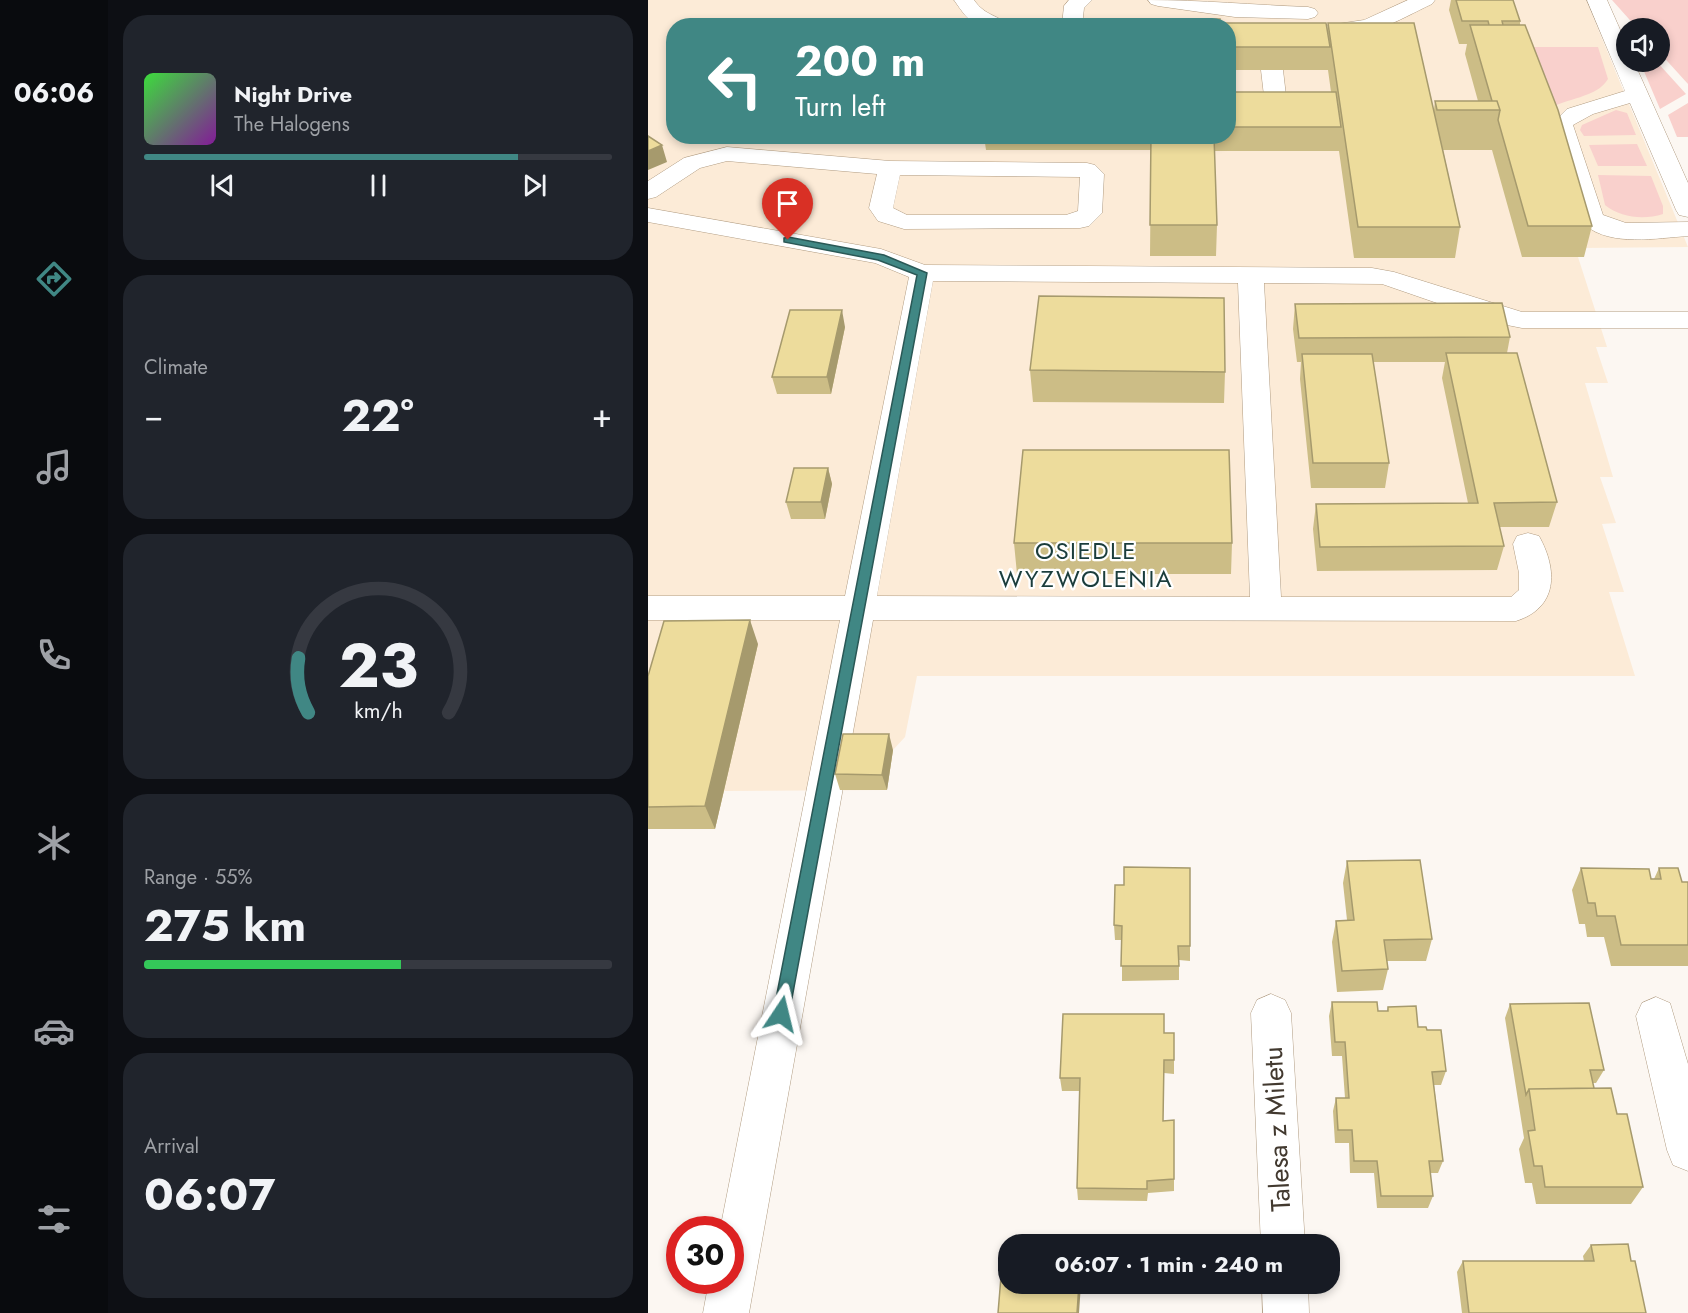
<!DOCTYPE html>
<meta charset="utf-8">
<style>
:root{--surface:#171b24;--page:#20242c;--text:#f1f3f6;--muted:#9ea1a6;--line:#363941;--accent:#408784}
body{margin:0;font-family:Jost,sans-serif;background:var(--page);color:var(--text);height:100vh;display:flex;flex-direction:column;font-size:22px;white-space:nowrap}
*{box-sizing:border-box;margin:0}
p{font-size:20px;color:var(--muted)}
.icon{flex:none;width:33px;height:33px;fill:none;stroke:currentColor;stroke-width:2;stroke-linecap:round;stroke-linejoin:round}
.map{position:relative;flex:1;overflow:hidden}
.side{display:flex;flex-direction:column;gap:15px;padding:15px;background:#0d0f14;width:540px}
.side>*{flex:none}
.hud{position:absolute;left:18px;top:18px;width:570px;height:126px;border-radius:24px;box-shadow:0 3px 9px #0003;background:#408784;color:#fff;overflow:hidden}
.buttons{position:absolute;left:968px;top:18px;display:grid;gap:12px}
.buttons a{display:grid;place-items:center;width:54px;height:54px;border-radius:50%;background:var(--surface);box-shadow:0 3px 9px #0003;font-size:30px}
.speed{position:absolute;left:18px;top:1216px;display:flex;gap:12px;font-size:30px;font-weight:700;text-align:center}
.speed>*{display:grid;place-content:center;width:78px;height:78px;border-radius:50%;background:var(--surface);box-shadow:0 3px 9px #0003;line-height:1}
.speed .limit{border:9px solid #d22;background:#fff;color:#111}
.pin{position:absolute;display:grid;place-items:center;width:51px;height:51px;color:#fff;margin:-62px -26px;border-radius:50% 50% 50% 0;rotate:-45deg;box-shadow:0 0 6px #0007}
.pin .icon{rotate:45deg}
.me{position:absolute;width:66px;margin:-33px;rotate:10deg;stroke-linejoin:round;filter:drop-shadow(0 0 4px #0008)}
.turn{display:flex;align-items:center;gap:21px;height:126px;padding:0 30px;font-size:27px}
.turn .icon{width:78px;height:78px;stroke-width:2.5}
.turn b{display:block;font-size:42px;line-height:51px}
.big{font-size:45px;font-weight:700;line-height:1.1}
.side .widget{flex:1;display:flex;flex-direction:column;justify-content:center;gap:9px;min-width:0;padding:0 21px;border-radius:24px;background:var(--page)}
.side .dial{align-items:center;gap:0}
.dial svg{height:156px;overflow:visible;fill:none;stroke:var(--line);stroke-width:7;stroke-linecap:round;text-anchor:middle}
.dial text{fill:var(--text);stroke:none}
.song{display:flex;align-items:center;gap:18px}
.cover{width:72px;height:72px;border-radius:9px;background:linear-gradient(135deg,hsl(120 70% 55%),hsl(290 70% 35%))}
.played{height:6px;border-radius:3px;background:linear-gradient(90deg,var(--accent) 80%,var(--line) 80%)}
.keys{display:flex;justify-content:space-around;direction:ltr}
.heat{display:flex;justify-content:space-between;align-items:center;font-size:33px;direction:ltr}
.charge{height:9px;border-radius:4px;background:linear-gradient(90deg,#34c759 55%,var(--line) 0)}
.trip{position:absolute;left:350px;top:1234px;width:342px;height:60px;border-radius:24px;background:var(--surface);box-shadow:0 3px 9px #0003;font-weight:700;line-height:60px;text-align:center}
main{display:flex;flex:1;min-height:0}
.dock{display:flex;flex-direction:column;width:108px;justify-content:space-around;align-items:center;background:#090b0e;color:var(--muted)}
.dock .icon{width:42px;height:42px}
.dock .selected{color:var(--accent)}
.dock b{font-size:27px;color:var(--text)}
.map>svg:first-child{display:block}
.built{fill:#fcebd7;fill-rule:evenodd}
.green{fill:#f9d0cc}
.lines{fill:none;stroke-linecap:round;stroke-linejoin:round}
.minor-casing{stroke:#b19c82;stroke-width:1}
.minor{fill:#fff;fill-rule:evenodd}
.wall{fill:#ccbd86}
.shaded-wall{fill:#a69a6d}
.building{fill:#eddc9c;stroke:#a69a6d;stroke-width:1.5}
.route{fill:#408784;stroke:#2a5856;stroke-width:1.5}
.labels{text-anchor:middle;stroke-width:4.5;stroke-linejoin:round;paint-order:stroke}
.neighbourhood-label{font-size:24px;letter-spacing:1.5px;fill:#1b3d3c;stroke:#fff}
.near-street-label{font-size:27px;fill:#42392f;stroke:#fff}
</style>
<main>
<nav class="dock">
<b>06:06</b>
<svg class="icon selected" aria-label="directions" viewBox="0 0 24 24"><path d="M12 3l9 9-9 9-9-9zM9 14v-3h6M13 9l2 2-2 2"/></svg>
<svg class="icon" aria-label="music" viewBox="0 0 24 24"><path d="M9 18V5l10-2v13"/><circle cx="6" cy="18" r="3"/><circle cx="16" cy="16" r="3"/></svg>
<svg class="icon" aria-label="phone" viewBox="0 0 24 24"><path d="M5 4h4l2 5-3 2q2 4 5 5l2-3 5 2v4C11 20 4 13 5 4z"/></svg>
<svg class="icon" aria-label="climate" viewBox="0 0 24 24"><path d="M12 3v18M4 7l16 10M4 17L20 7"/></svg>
<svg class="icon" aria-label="car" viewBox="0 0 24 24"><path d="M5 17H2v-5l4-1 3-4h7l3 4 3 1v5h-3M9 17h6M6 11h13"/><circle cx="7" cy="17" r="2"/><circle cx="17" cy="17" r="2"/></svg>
<svg class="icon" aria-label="filters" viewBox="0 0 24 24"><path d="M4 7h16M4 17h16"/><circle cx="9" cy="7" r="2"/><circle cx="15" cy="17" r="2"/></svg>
</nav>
<section class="side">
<div class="widget">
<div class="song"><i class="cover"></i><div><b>Night Drive</b><p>The Halogens</p></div></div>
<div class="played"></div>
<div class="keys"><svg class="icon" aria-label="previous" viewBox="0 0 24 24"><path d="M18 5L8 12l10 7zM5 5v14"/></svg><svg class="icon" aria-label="pause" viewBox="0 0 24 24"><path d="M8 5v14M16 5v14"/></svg><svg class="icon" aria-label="next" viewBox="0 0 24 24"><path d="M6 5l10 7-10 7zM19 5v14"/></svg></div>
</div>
<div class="widget"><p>Climate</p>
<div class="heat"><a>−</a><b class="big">22°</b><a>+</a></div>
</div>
<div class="widget dial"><svg viewBox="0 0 100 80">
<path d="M14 69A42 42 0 1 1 86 69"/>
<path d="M14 69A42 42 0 0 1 9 41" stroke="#408784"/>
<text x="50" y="56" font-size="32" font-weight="700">23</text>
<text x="50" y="72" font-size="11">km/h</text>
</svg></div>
<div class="widget"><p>Range · 55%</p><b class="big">275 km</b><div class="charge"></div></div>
<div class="widget"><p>Arrival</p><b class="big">06:07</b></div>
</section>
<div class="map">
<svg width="1040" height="1313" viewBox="0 0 1040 1313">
<rect width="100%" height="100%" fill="#fcf7f2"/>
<!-- built -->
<path class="built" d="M0,0h938l102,247 -106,1 2,9h-6l29,90h-11l12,36h-23l28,94h-13l16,46 -14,1 22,68h-15l26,84h-718l-12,61 -12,13 -6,40 -163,1 -9,38h-67zM26,26h554v110h-554z"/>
<!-- green -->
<path class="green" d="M964,0h76v84l-29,-32v-24h-22z
M878,47h72l10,32c-11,19 -43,19 -61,31z
M992,62h17l29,32 -26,15z
M1040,103v34h-11l-9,-22z
M968,110l11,3 9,22 -52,1 -4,-6 2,-5z
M989,144l10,22h-49l-9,-21z
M950,175l53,1 12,30v8c-19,6 -42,4 -58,-9z"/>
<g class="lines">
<defs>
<path id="minor" d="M306,0h20c12,17 24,14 34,26 -33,0 -35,2 -54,-26z
M421,0h23l-8,8 -2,18 -20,-1 2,-19z
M500,0c53,0 106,5 160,7l7,2 3,4 -3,4 -7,2 -73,-2 -77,-11 -7,-2z
M760,0h27l-3,4c-32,15 -71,40 -108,30l-3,-4 3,-4 40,-6z
M939,0h20l19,43v19h8l54,121v34l-9,-2 -3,-5 -46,-107 -37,11 -20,11 30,90 23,8 62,-1v14c-31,2 -77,11 -103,-11 -10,-8 -29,-83 -34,-100l16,-16 58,-18z
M624,64l8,1 3,5 5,43 -3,5h-16l-3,-5 -5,-43 3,-5z
M79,147l163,14 197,2 8,2 9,9 -2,39 -13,13 -9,2 -176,1 -26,-8 -9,-13 8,-34 -150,-13 -27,7 -44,29 -8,2v-18l36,-23zM252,175l180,2 -2,34 -12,4h-159l-14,-7z
M0,208l233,41 44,16 447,3 22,4 128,40h166v16h-166l-30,-6 -110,-38 -118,-1 17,314h230l8,-7v-17l-6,-29 4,-8 11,-3 11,3c19,34 19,72 -23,85l-643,-1 -124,693h-46l6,-32h21v-51h-10l120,-610h-192v-24h197l64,-319 -34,-14 -227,-41zM285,281l305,2 12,314 -373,-1z
M623,994l14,6 6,13 14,232h-44l-10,-232 6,-13z
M1008,997l14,6 18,61v107l-15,-6 -6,-15 -31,-134 6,-13z
M614,1284h46l1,29h-46z"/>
</defs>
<!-- minor casing -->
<use href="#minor" class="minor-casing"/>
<!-- minor -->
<use href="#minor" class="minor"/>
</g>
<!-- wall -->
<path class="wall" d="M803,0h62l7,21v4l72,201 -8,31h-62l-30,-107h-49l17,77 -5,31h-101l-15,-107h-125l3,74 -1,31h-66l1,-106h-165l-2,-14h244v-44h103l-3,-22h-100v-44l-8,-3 107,6 1,-6 106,87 1,-9h43l-13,-47 2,-10h-8l-10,-34z
M647,304l215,33 -3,16 50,149 -8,25h-50l5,19 -7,24 -180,1 -4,-42 3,-25 152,-1 -26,-125 3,-16h-72l16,101 -4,25h-74l-11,-109 1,-17h-4l-4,-33z
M197,327l-14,67h-54l-5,-17z
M382,370l195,2 -1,31 -191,-1z
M180,468l4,16 -7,35h-34l-5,-17z
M366,543h218l-1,31h-214z
M110,644l-43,185h-67v-153z
M245,750l-6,40h-47l-5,-16z
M699,861l85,78 -6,22h-39l1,8 -5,21 -46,2 -5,-50 4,-21 11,-1 -4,-37z
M542,868v93l-11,-1v20l-57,1v-41h-7l-1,-15 10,-40z
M933,868l73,11 5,-11 23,14h6v84h-77l-7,-29h-17l-2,-13h-6l-7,-34z
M684,1002l46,9h9l1,-4 30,20 9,3 19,41 -5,14h-7l9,76 -5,12h-8l3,23 -5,12h-51l-3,-35h-24l-1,-30h-14l-2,-32 3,-13h9l-3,-42h-10l-3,-40z
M862,1004l94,66 -8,13h-4l2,5 23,26 26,73 -12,17h-95l-4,-21h-7l-6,-34 5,-11 -19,-120z
M516,1033h10v41l-10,-1 -1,48 11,-1v71l-26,2 -1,8 -69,-1 -1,-12 3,-97h-18l-2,-13z
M943,1245l40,16 15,52h-184l-5,-41 6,-11h121l-1,-5z"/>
<!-- shaded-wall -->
<path class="shaded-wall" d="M14,145l5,17 -19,8v-19z
M194,310l3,17 -14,67 -4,-17z
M180,468l4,16 -7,35 -4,-17z
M102,620l8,24 -43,185 -10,-23z
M241,734l4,16 -6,40 -5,-15z
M431,1284h2l-2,29h-2z"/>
<!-- building -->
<path class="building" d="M808,0h57l7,21h-18l1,4h-14l-1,-4h-26z
M523,19h49v4h-49z
M409,23h269l4,24h-102v-21h-171z
M680,23h86l46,204h-102z
M822,25h55l33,85 34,116h-64l-30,-106 2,-10 -3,-9h-5z
M580,92h108l5,35h-113z
M787,101h62l3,9h-63z
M0,136l14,9 -14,6z
M503,136h63l3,89h-67z
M391,296l185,2 1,74 -195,-2z
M854,303l8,34 -211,1 -4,-34z
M142,310h52l-15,67h-55z
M798,353h71l40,149 -63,1 10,43 -184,1 -4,-43 162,-1z
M654,354h70l17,109h-76z
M375,450h206l3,93h-218z
M146,468h34l-7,34h-35z
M102,620l-45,186 -57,1v-131l16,-55z
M195,734h46l-7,41 -47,-1z
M772,860l12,79 -48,1 4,29 -46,2 -6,-50 18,-1 -7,-59z
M476,867l66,1v78h-12l1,20h-58l1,-40 -8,-1 1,-40h9z
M933,868l68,1 2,10h10l-2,-11h19l4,14h6v63h-67l-6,-29h-18l-2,-13h-7z
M684,1002h45l1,9h10v-4l28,-1 2,21h8l1,3h14l5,41 -14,1 11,89h-14l4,35h-52l-4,-35h-23l-2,-31h-14l-2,-32h13l-4,-56h-10z
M941,1003l15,67h-14l4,18 -65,1 -3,6 -16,-91z
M415,1014h101v19h10v27h-10l-1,61 11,-1v59l-27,2v8l-70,-1 3,-110h-20z
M963,1088l6,26h10l16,73h-98l-3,-21h-8l-6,-35 7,-1 -6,-41z
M980,1244l3,17h4l11,52h-177l-6,-52h131l-3,-16z
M355,1253h5v31h71l-2,29h-79z"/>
<!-- route -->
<path class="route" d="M140,237l96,18 43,18 -138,741 -2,5 -6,3 -6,-3 -2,-5 144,-739 -39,-15 -94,-18v-4z"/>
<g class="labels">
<!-- neighbourhood labels -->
<g class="neighbourhood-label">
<text x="438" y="559">OSIEDLE<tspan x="438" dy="28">WYZWOLENIA</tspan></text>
</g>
<!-- near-street labels -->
<g class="near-street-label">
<text transform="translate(629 1129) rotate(-93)" y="9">Talesa z Miletu</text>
</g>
</g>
</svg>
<div class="buttons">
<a><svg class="icon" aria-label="sound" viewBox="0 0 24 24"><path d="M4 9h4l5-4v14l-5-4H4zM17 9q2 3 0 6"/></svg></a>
</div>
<div class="speed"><div class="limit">30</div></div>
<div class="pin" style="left:140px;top:240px;background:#d93025"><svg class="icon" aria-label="arrive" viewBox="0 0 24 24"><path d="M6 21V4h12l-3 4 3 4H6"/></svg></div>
<svg class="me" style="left:133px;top:1014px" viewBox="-20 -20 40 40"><path d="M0-17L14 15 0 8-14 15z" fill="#408784" stroke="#fff" stroke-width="4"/></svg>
<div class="trip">06:07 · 1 min · 240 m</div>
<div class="hud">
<div class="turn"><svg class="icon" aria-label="left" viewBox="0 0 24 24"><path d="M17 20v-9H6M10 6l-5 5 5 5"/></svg><div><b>200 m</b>Turn left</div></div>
</div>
</div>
</main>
